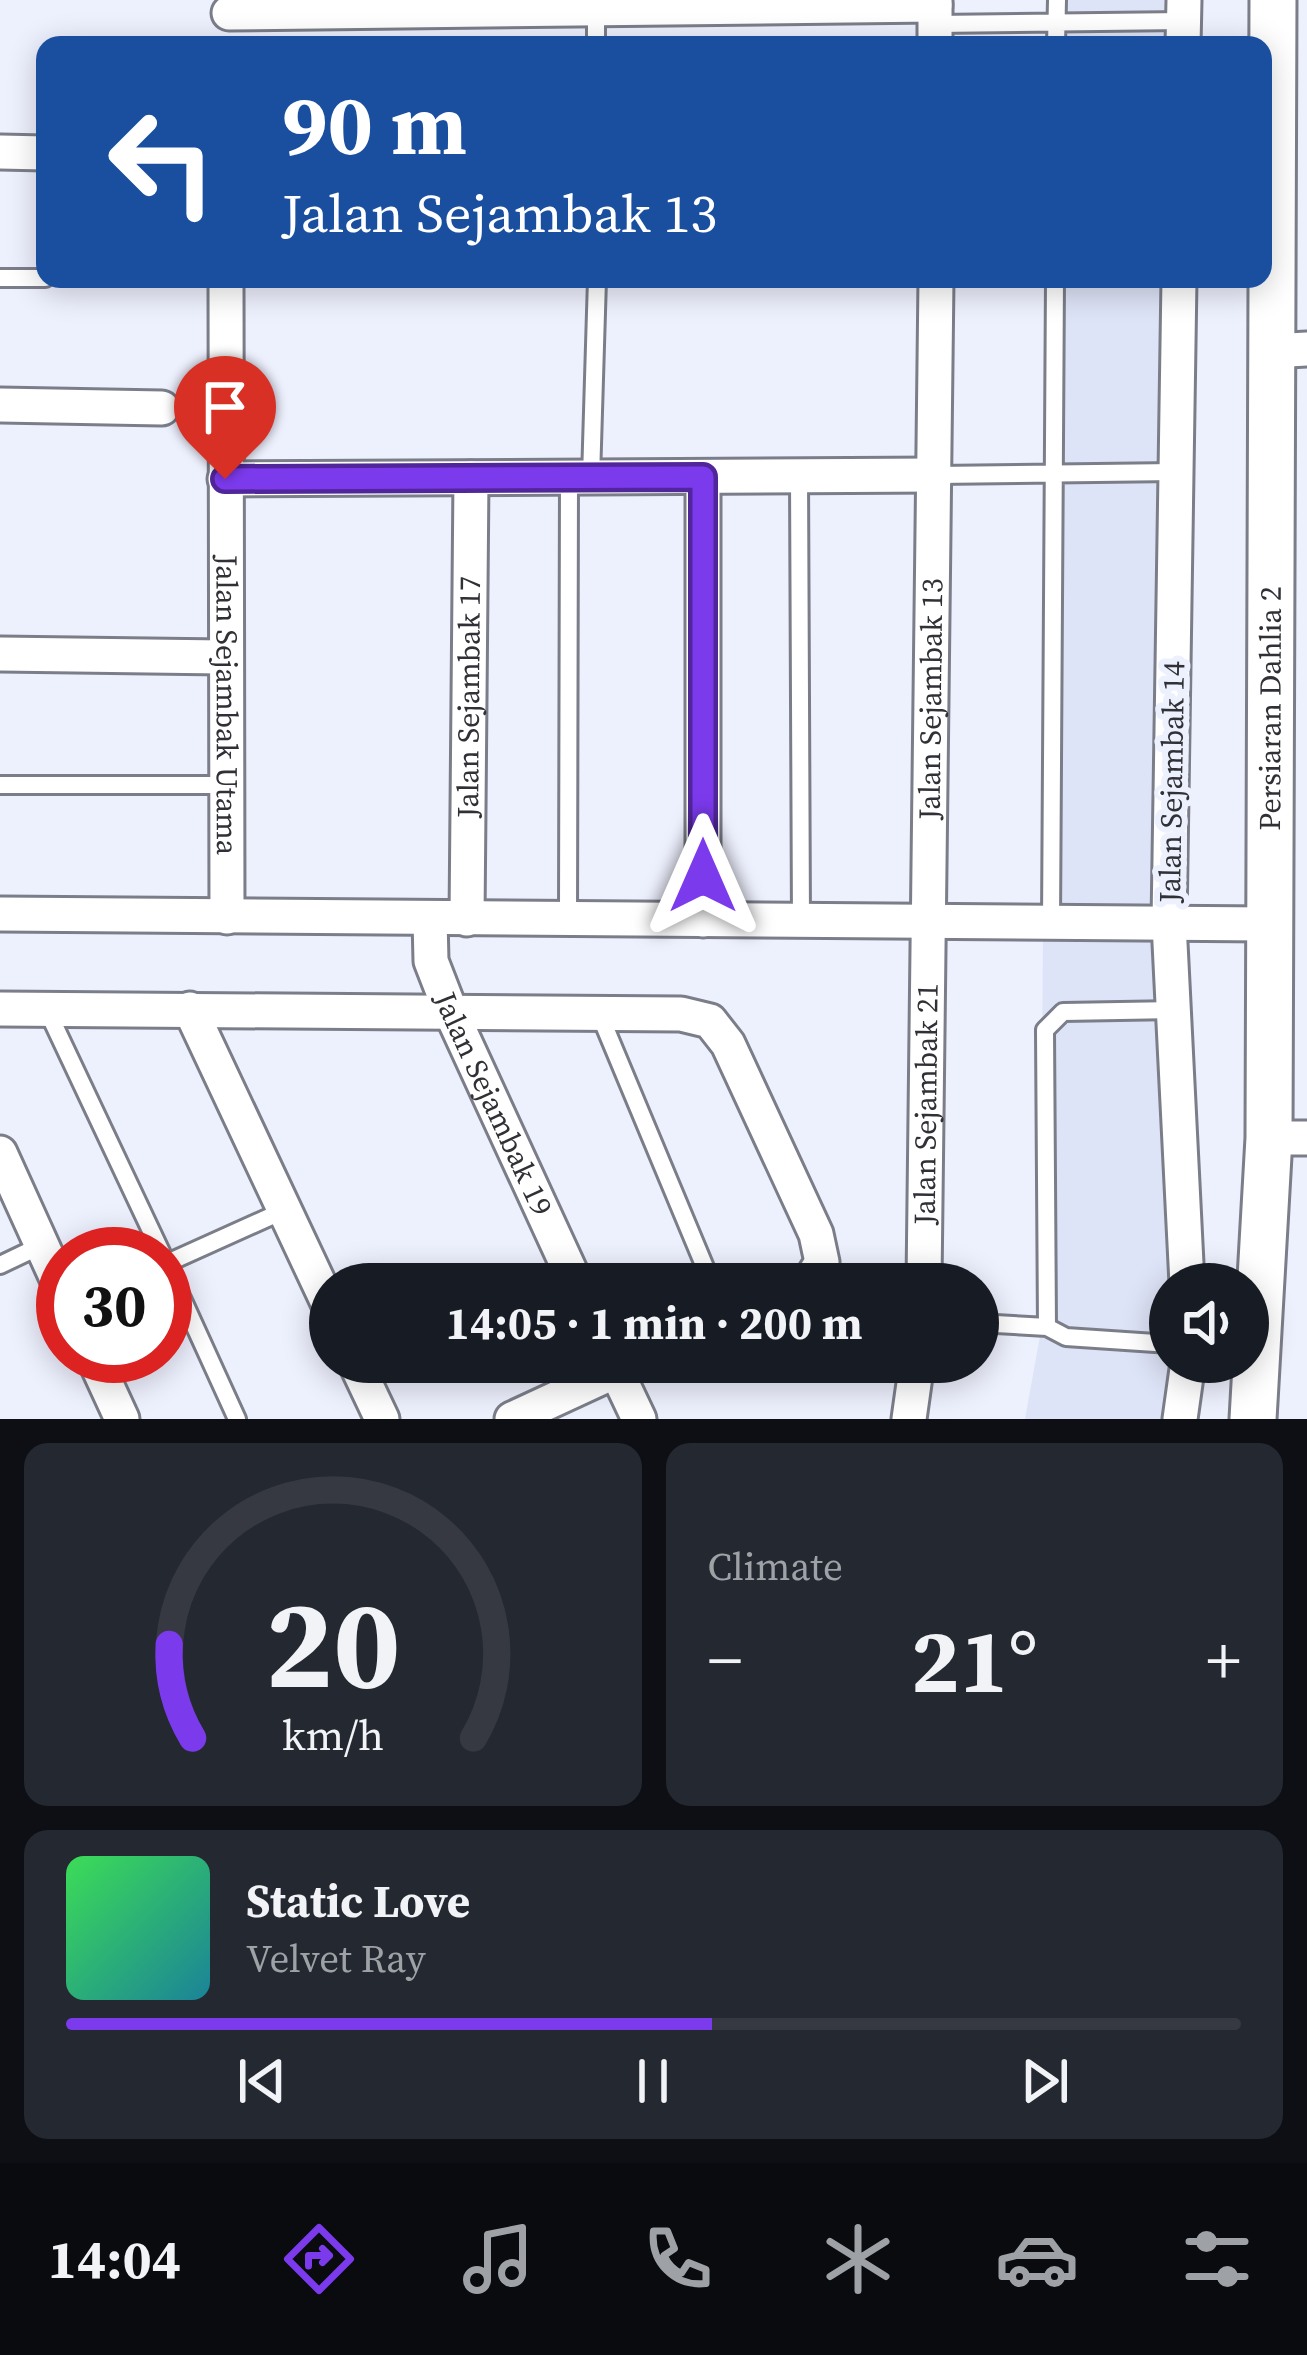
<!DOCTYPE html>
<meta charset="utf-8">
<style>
:root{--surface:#171b24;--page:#242831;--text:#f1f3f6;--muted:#9ea1a6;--line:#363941;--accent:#7c3aed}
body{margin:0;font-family:"Source Serif 4",serif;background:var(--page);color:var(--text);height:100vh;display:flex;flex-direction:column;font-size:45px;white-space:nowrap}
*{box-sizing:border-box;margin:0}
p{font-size:39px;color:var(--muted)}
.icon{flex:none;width:66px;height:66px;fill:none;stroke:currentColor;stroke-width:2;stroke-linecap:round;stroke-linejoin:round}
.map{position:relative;height:1419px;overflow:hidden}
.sheet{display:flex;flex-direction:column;gap:24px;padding:24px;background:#0d0f14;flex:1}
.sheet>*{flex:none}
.hud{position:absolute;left:36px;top:36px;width:1236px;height:252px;border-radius:24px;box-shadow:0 6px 30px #0003;background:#1a4fa0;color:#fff;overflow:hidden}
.fabs{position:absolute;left:1149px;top:1263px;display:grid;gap:24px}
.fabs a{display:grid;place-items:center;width:120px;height:120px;border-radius:50%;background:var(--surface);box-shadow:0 6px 30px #0003;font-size:60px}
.speed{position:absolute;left:36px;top:1227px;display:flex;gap:24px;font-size:60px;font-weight:700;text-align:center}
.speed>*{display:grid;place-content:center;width:156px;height:156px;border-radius:50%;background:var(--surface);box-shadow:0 6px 30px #0003;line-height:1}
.speed .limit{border:18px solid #d22;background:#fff;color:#111}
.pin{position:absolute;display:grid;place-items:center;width:102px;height:102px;color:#fff;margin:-123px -51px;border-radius:50% 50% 50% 0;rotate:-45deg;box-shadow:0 0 12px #0007}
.pin .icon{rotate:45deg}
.me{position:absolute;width:132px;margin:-66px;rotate:0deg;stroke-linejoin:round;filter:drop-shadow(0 0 9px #0008)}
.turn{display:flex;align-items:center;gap:42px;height:252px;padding:0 48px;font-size:54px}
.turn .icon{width:156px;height:156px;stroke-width:2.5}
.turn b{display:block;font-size:84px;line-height:102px}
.big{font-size:90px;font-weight:700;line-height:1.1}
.sheet .tile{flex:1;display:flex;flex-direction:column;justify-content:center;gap:18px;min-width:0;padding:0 42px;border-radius:24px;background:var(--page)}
.sheet .dial{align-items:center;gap:0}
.dial svg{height:312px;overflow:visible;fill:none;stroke:var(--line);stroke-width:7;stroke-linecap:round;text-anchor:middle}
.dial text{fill:var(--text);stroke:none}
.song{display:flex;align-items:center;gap:36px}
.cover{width:144px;height:144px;border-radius:18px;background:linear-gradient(135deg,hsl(130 70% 55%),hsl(190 70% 35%))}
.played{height:12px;border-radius:6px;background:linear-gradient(90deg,var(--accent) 55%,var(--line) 55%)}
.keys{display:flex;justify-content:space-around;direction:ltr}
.heat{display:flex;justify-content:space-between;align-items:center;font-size:66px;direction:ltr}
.sheet .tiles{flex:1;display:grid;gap:24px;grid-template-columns:1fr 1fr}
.tile:last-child{grid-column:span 2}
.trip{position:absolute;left:309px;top:1263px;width:690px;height:120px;border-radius:60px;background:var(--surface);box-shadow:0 6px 30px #0003;font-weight:700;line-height:120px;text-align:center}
.tabs{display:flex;height:192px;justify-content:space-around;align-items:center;background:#090b0e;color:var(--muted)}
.tabs .icon{width:84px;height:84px}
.tabs .active{color:var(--accent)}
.tabs b{font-size:54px;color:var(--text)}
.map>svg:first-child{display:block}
.built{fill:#dee4f7}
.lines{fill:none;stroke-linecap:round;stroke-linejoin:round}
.lane-casing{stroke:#7b7e89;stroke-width:22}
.street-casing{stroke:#7b7e89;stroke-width:39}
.secondary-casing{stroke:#7b7e89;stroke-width:51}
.lane{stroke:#fff;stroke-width:16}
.street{stroke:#fff;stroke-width:33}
.secondary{stroke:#fff;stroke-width:45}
.route-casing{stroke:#51269a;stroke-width:30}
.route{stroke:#7c3aed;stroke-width:21}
.labels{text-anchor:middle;stroke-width:12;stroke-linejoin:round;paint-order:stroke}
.street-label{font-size:30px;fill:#303136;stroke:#edf0fd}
</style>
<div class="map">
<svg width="1307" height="1419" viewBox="0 0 1307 1419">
<rect width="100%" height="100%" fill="#edf0fd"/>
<!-- built -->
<path class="built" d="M1050,0h145l-1,45h-145z
M1048,279h143l-12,615 19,390h-28v78h28l-6,57h-167l15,-83z"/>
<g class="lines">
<defs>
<path id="lane" d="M596,7v38
M935,24l249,-3
M1056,45l1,-45
M0,278h45
M936,475l240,-3
M799,476l2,445
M591,478l6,-199
M0,785h225
M568,916l1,-438
M1051,923l4,-644
M47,1010l115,244
M599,1013l113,271
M165,1261l72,158
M165,1264l120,-54
M0,1265l42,-20
M978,1323l69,4
M1170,1344l-104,-7 -19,-10 -2,-297 18,-18 113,-2"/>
<g id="street">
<path d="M935,0v45"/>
<path d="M229,13l706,-8"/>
<path d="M1183,45l1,-45"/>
<path d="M0,152l45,1"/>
<path id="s1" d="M226,279l1,638"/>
<path d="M1179,279l-10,644 18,361"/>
<path d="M1271,351l36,-2"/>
<path d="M0,405l162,3"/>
<path d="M225,479l711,-4"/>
<path d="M0,654l223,3"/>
<path d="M0,914l1267,10"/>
<path id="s2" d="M430,919l1,42 19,49 126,274"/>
<path id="s3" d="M467,919l4,-441"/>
<path d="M703,920v-443"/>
<path d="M0,1009l681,5 29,7 18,23 88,190 6,28 -14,22"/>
<path d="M190,1009l140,298"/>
<path d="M1269,1138h38"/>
<path d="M0,1153l63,139"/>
<path id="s4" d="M924,1284l12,-1005"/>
<path d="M93,1356l29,63"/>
<path d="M355,1362l27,57"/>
<path d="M612,1362l27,57"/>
<path d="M512,1419l123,-57"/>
<path d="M909,1419l8,-57"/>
<path d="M1180,1419l8,-57"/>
</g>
<g id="secondary">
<path id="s5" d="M1253,1419l16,-281 4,-1138"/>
</g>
</defs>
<!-- lane casing -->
<use href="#lane" class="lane-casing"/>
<!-- street casing -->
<use href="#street" class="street-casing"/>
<!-- secondary casing -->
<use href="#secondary" class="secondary-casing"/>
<!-- lane -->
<use href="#lane" class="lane"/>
<!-- street -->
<use href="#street" class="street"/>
<!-- secondary -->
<use href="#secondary" class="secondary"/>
</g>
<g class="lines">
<defs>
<path id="route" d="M225,479l478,-2v399"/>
</defs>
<!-- route casing -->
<use href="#route" class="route-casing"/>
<!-- route -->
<use href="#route" class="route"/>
</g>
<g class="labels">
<!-- street labels -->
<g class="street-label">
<text dy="10" stroke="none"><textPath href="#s3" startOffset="222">Jalan Sejambak 17</textPath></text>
<text dy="10" stroke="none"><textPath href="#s4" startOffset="585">Jalan Sejambak 13</textPath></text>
<text dy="10" stroke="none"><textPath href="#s1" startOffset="426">Jalan Sejambak Utama</textPath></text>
<text dy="10" stroke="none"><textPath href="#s5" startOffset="711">Persiaran Dahlia 2</textPath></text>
<text transform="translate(1172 782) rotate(-89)" y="10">Jalan Sejambak 14</text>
<text dy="10" stroke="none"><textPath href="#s2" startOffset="198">Jalan Sejambak 19</textPath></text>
<text dy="10" stroke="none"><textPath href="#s4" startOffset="180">Jalan Sejambak 21</textPath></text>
</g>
</g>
</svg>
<div class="fabs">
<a><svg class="icon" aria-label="sound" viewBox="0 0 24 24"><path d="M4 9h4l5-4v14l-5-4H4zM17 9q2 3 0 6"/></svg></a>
</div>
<div class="speed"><div class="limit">30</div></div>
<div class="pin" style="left:225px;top:479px;background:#d93025"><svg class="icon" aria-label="arrive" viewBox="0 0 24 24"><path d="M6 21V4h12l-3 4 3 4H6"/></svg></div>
<svg class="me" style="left:703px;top:876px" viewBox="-20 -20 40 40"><path d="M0-17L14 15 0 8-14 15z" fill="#7c3aed" stroke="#fff" stroke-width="4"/></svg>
<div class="trip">14:05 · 1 min · 200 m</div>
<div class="hud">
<div class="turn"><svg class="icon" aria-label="left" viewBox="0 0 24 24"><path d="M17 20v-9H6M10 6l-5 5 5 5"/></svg><div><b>90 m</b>Jalan Sejambak 13</div></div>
</div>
</div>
<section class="sheet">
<div class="tiles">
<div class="tile dial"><svg viewBox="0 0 100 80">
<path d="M14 69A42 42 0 1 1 86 69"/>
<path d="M14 69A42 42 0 0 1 8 45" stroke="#7c3aed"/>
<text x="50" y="56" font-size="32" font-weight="700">20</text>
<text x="50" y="72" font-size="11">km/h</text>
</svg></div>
<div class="tile"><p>Climate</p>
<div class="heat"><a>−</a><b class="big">21°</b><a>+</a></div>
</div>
<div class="tile">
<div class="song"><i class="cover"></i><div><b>Static Love</b><p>Velvet Ray</p></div></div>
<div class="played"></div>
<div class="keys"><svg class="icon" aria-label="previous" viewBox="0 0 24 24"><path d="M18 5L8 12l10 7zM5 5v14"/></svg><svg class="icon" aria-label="pause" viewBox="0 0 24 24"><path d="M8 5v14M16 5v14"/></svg><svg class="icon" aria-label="next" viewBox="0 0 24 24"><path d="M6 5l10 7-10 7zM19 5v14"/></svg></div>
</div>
</div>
</section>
<nav class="tabs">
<b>14:04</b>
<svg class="icon active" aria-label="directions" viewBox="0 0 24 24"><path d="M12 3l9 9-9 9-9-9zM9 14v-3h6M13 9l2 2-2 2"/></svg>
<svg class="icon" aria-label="music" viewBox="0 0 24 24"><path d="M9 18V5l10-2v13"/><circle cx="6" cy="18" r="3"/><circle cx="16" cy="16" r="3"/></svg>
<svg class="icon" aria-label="phone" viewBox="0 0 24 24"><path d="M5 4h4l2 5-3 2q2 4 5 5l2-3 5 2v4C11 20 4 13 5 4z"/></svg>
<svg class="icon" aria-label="climate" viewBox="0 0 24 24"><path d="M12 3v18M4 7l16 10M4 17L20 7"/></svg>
<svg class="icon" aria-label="car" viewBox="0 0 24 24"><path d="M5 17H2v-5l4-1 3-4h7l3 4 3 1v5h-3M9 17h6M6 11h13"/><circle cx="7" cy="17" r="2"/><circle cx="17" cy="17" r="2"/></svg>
<svg class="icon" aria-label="filters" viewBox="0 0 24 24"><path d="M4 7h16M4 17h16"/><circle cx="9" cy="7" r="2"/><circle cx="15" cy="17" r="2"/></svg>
</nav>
